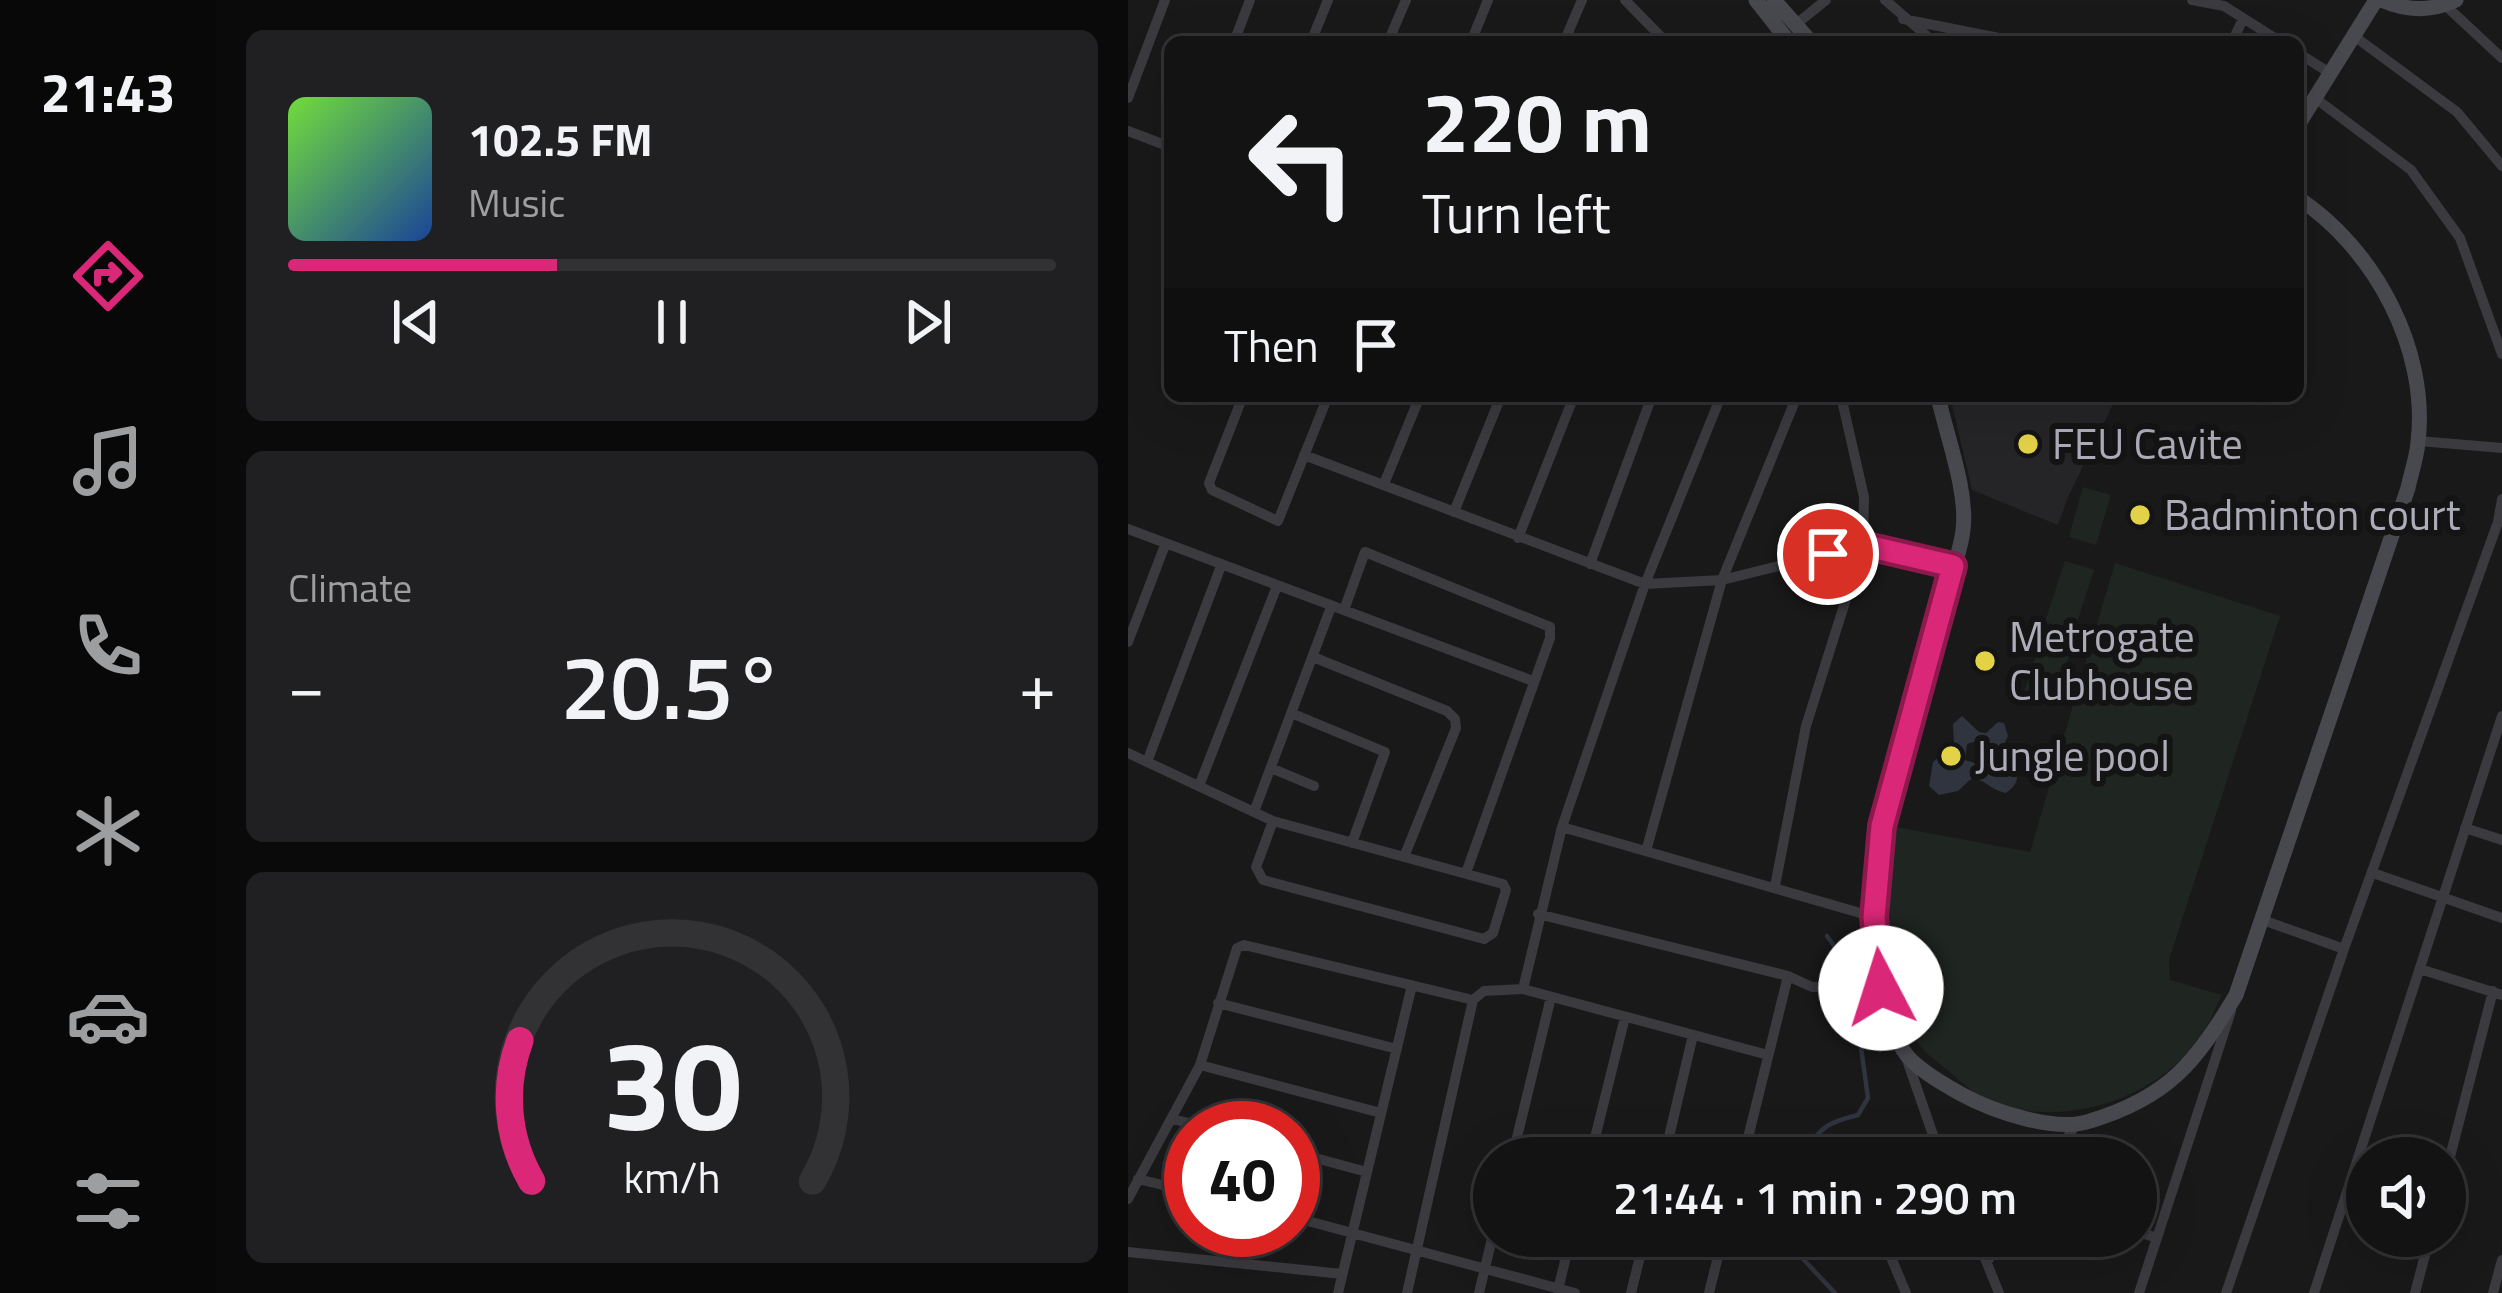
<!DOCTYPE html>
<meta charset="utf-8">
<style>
:root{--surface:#131314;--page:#202022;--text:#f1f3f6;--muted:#9d9ea0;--line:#323234;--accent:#db2777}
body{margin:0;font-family:"Titillium Web",sans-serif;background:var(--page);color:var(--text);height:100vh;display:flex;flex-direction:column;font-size:45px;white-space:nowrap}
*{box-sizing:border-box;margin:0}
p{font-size:39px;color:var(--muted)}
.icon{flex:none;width:66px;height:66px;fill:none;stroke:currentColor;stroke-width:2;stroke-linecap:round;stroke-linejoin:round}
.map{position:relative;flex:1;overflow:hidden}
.sheet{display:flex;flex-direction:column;gap:30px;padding:30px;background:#0a0a0b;width:912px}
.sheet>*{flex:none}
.guide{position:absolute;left:36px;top:36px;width:1140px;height:366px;border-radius:18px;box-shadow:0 12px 48px #0002,0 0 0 3px var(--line);background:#131314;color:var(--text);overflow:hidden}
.fabs{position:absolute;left:1218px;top:1137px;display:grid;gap:24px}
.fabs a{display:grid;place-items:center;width:120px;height:120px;border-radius:50%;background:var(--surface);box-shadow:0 12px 48px #0002,0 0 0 3px var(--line);font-size:60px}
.speed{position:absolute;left:36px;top:1101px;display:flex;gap:24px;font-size:60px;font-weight:700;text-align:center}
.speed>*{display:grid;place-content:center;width:156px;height:156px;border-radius:50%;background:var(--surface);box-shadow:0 12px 48px #0002,0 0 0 3px var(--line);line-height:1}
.speed .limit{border:18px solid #d22;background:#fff;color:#111}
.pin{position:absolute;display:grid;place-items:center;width:102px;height:102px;color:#fff;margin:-51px;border:6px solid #fff;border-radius:50%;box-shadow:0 3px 12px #0007}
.me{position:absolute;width:132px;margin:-66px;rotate:355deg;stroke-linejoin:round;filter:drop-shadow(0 0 9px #0008)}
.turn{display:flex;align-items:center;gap:42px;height:252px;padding:0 60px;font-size:54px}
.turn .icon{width:156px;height:156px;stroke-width:2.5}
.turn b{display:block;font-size:84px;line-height:102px}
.then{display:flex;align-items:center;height:114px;padding:0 60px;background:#0003;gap:24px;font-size:45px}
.big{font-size:90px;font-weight:600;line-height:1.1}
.sheet .tile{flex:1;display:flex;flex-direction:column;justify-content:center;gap:18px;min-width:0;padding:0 42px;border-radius:18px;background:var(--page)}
.sheet .dial{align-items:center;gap:0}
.dial svg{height:312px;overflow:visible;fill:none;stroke:var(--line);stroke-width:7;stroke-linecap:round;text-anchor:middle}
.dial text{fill:var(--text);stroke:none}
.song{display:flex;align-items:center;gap:36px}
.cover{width:144px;height:144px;border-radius:18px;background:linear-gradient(135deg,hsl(100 70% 55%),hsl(220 70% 35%))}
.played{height:12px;border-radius:6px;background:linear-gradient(90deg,var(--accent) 35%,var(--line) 35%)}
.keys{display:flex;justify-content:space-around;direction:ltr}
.heat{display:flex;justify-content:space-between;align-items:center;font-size:66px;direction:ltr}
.trip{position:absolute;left:345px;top:1137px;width:684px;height:120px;border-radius:60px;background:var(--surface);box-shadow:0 12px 48px #0002,0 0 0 3px var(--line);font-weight:600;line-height:120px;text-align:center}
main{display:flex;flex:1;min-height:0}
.tab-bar{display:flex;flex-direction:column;width:216px;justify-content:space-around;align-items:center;background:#080808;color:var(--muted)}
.tab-bar .icon{width:84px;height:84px}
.tab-bar .on{color:var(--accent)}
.tab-bar b{font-size:54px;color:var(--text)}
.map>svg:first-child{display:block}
.built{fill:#252527}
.green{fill:#1f2521}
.water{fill:#30343e}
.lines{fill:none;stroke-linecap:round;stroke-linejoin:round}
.stream{stroke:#30343e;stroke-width:4.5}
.street{stroke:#3a3a3f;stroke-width:10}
.secondary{stroke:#48484f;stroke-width:15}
.route-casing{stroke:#8e194d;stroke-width:30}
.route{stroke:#db2777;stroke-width:21}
.poi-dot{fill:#e3d148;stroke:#141415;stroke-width:4.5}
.labels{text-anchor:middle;stroke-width:12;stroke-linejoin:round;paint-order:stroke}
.poi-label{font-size:42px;fill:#acadb9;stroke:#141415;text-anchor:start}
</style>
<main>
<nav class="tab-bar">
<b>21:43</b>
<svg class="icon on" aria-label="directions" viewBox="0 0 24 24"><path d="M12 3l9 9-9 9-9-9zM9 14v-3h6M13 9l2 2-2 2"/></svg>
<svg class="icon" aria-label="music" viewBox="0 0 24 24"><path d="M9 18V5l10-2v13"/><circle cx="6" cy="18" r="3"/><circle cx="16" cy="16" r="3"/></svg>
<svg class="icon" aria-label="phone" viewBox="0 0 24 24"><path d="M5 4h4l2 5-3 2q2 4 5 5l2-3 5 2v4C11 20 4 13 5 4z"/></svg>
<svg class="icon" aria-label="climate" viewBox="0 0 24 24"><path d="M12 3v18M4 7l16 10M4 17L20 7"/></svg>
<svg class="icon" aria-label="car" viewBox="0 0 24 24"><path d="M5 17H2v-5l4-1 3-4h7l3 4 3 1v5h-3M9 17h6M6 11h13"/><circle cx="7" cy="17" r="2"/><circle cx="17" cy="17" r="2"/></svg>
<svg class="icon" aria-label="filters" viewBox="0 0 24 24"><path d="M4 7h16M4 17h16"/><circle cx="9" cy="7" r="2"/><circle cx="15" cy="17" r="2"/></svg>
</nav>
<section class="sheet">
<div class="tile">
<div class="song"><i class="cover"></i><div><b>102.5 FM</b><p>Music</p></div></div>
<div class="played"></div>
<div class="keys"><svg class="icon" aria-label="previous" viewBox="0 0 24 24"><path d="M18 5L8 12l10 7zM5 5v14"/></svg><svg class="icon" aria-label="pause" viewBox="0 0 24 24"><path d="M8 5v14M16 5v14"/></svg><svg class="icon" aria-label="next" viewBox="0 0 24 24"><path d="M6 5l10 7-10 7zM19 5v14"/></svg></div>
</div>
<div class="tile"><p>Climate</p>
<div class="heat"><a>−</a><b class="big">20.5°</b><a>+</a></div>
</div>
<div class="tile dial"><svg viewBox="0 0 100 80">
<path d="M14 69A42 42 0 1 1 86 69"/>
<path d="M14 69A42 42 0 0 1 11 33" stroke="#db2777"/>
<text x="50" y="56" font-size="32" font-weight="700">30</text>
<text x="50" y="72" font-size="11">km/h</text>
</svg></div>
</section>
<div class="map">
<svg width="1374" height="1293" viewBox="0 0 1374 1293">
<rect width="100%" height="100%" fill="#19191a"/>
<!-- built -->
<path class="built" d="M822,396h161l4,4 -47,97 -10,28 -86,-35z"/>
<!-- green -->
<path class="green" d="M955,487l28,8 -15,50 -27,-8z
M937,561l29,9 -20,62 -29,-10z
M987,563l165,53 -111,344 1,20 52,15c-7,13 -12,29 -21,41 -42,62 -134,92 -205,68 -16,-5 -33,-20 -45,-31 -11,-10 -26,-19 -34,-31 -41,-59 -32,-149 -21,-215l134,25z
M916,630l30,10 -20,62 -30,-10z"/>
<!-- water -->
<path class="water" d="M834,716l17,16 7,1 12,-11 6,1 4,13 -8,16 -5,1 -15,-13 -13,4 -2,16 23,7 20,-9 8,5c3,14 2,22 -10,30 -14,-2 -20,-13 -34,-15l-14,13 -19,4 -10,-9 4,-24 21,-17 -1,-21z"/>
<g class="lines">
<!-- stream -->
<path class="stream" d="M687,1158l-7,-8c11,-24 25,-29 50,-35l10,-17 -18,-130 -23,-32
M678,1236l-2,24 31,33"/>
<!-- street -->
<path class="street" d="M497,0l41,42
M757,0l49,42
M1064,0l32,6 57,36
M1317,5l57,53
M775,19l116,23
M667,25l31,-25
M1226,36l103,76 45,54
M106,42l16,-42
M183,42l17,-42
M260,42l18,-42
M343,42l17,-42
M436,42l18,-42
M1104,42l11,-23
M1170,53l32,20
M0,98l37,-98
M1187,98l96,72 49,68 42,116
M0,131l42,16
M115,396l-34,87 3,7 66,31 50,-125
M593,396l-76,188 -83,243 312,90
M1291,441l83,7
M176,455l341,129 77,-4 141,-35 90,21
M256,484l36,-88
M326,512l47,-116
M0,529l405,152
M390,538l56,-142
M462,564l62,-168
M216,610l21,-58 185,75v11l-84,235
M0,642l37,-97
M185,657l134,54 8,8 1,9 -52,129
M163,713l94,39 -33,91
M0,753l145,68 230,63 3,6 -13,43 -9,6 -221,-59 -7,-13 17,-46
M19,762l74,-196
M143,768l43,18
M71,786l78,-200
M126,812l77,-205
M1337,828l37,12
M518,851l76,-271 75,-184
M1245,873l129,45
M647,886l31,-160 57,-181 1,-48 -23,-101
M410,914l250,62 -45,182
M1132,919l84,30
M1292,969l82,26
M660,976l24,11h69
M395,989l245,66
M90,1003l179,46
M778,1057l35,101
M72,1065l181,48
M45,1119l34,9
M165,1152l74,20
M384,1158l39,-161
M462,1158l35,-141
M536,1158l29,-123
M760,1158l45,-20
M926,1158l21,-32
M1317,1176l48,-185
M10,1179l53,13
M0,1199l72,-134 37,-117 7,-3 229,55
M165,1217l282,76
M1008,1231l21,7
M754,1236l24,57
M848,1236l23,57
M0,1252l214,22
M859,1262l17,-26
M430,1290l13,-54
M210,1293l74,-308
M279,1293l66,-293 11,-9 39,-2 39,-162
M351,1293l15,-63
M503,1293l14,-57
M581,1293l14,-57
M1011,1293l92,-282
M1098,1293l118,-344 154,-427 4,-23
M1186,1293l188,-577
M1287,1293l15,-57
M1365,1293l9,-33"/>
<!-- secondary -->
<path class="secondary" d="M628,0l33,42
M646,0l37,42
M1253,0c25,11 50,12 75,0
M1170,125l78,-125
M810,396c8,39 30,94 25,134 -3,26 -15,53 -22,78 -34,127 -107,318 -38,442 10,17 40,34 58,44 31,17 94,39 129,27 79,-24 105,-58 146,-126l172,-507c3,-15 9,-31 10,-46 11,-93 -44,-194 -120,-244"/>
</g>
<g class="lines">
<defs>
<path id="route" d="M700,554l35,-9 90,21 -71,260 -8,91 7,71"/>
</defs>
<!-- route casing -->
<use href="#route" class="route-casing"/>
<!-- route -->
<use href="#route" class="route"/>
</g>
<!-- markers -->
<g class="poi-dot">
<circle cx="900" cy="444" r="12"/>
<circle cx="1012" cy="515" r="12"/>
<circle cx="857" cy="661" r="12"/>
<circle cx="823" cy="756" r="12"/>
</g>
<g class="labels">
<!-- poi labels -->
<g class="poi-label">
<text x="924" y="459">FEU Cavite</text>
<text x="1036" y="530">Badminton court</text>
<text x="881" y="652">Metrogate<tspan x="881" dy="48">Clubhouse</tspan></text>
<text x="847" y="771">Jungle pool</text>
</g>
</g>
</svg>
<div class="fabs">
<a><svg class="icon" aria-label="sound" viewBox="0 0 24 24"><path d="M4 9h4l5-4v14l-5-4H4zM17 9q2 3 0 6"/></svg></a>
</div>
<div class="speed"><div class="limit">40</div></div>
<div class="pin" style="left:700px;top:554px;background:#d93025"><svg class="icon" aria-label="arrive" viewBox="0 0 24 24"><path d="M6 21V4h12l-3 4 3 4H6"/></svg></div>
<svg class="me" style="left:753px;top:988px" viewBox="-20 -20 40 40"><circle r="19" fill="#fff"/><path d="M0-13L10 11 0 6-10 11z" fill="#db2777"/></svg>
<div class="trip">21:44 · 1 min · 290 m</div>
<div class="guide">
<div class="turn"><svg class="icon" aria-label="left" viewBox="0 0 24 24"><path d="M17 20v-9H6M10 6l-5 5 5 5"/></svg><div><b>220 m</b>Turn left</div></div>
<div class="then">Then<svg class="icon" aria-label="arrive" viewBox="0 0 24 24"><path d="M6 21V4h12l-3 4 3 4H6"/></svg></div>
</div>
</div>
</main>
